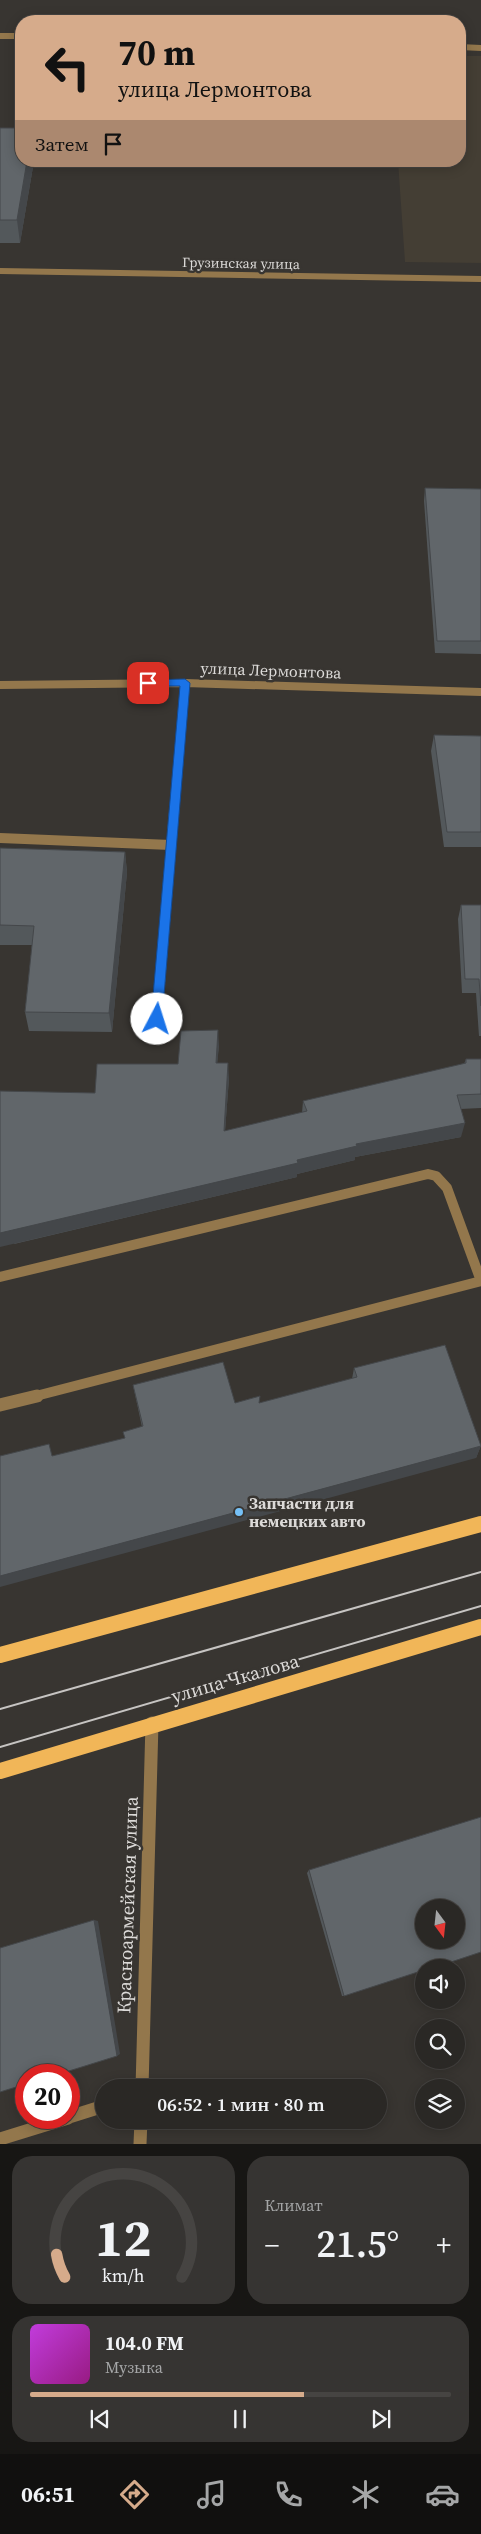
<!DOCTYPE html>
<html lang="ru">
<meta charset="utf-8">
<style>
:root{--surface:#2a2825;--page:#363432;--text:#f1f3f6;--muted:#a5a6a7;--line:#464442;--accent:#d6ab8b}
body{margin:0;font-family:"Source Serif 4",serif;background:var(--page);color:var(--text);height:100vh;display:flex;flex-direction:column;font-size:19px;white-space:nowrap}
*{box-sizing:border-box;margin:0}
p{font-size:16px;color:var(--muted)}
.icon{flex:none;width:28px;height:28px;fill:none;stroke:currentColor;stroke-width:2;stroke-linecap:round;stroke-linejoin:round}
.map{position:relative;height:2144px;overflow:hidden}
.side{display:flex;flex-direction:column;gap:12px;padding:12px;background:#171614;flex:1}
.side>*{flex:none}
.hud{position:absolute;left:15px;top:15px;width:451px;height:152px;border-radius:20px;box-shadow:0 2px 12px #0003,0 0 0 1px var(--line);background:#d6ab8b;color:#111;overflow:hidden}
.needle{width:32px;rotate:165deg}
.buttons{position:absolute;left:415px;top:1899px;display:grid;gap:10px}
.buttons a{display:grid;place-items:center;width:50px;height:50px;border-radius:50%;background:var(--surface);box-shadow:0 2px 12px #0003,0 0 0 1px var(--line);font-size:25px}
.speed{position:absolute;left:15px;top:2064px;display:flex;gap:10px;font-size:25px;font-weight:700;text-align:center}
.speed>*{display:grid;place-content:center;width:65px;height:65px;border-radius:50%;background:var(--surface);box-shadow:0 2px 12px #0003,0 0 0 1px var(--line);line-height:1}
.speed .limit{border:8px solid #d22;background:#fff;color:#111}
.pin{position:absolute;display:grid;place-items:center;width:42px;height:42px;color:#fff;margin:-21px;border-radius:10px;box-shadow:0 2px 8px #0006}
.me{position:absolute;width:55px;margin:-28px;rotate:5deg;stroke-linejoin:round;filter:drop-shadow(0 0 4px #0008)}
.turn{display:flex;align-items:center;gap:18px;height:105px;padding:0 20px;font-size:22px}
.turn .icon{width:65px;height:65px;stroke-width:2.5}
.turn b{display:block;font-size:35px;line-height:42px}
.then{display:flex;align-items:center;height:48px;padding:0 20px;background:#0003;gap:10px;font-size:19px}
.big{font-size:38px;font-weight:600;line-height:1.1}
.side .card{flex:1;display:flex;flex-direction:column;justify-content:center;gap:8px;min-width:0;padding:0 18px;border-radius:20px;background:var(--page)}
.side .dial{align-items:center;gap:0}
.dial svg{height:130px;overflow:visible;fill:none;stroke:var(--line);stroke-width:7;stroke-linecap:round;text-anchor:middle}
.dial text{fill:var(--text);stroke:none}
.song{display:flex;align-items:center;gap:15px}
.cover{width:60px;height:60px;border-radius:8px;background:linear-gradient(135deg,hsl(290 70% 55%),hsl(310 70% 35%))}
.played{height:5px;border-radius:2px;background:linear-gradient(90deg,var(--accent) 65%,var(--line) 65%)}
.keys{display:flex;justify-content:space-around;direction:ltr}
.heat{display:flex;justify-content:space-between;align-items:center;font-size:28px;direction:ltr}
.side .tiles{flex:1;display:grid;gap:12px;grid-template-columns:1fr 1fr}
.card:last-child{grid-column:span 2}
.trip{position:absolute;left:95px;top:2079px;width:292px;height:50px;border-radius:25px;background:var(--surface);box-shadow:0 2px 12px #0003,0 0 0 1px var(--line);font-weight:600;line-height:50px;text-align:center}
.dock{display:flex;height:80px;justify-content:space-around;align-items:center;background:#11100f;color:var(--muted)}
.dock .icon{width:35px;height:35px}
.dock .selected{color:var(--accent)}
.dock b{font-size:22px;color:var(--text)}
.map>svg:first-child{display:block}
.built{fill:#443e34}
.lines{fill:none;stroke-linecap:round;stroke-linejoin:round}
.service-far2{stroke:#93774c;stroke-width:8}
.service-far1{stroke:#93774c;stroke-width:10}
.service{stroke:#93774c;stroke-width:13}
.minor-far1{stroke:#93774c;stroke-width:6}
.minor{stroke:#93774c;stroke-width:8}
.tertiary{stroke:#93774c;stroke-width:13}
.primary{stroke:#f1b658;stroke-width:16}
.tram{stroke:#c6c4c2;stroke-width:2}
.wall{fill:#53585b}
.shaded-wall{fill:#44474a}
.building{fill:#61666a;stroke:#44474a;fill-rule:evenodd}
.route{fill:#1a73e8;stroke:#114b97}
.poi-dot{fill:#75c0f6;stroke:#383531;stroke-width:2}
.labels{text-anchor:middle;stroke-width:5;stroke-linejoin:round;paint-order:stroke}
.far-street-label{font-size:14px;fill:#dcdad8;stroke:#383531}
.street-label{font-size:16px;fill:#dcdad8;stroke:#383531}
.poi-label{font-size:16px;font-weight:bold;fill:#dcdad8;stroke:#383531;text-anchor:start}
.near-street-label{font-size:19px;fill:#dcdad8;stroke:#383531}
</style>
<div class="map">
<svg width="481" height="2144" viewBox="0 0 481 2144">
<rect width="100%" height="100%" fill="#383531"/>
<!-- built -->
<path class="built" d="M460,56h21v207l-76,-1 -7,-101h62z"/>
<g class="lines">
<!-- service-far2 -->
<path class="service-far2" d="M174,813l11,-130"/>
<!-- service-far1 -->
<path class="service-far1" d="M0,838l171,7
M157,1019l17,-207
M0,1277l428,-103 8,2 11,12 34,93 -449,116"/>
<!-- service -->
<path class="service" d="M0,1405l37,-9
M69,2117l35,-11
M0,2139l68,-21"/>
<!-- minor-far1 -->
<path class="minor-far1" d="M0,36h21
M460,47l21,1
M0,271l481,8"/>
<!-- minor -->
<path class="minor" d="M0,685l185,-2 296,9"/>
<!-- tertiary -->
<path class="tertiary" d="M142,2088l10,-365
M140,2144l1,-24"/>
<!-- primary -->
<path class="primary" d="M0,1655l481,-131
M0,1771l481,-144"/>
<!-- tram -->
<path class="tram" d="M0,1709l481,-137
M0,1747l481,-141"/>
</g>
<!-- wall -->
<path class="wall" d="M0,128l21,33h13l-14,82h-20z
M425,488l56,1v165l-46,-1 -11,-152z
M434,735l47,1v111h-37l-13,-96z
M0,848l125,4 2,20 -15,160 -83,-1 -4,-19 7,-67h-32z
M461,905h20v131h-2l-3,-43h-14l-4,-74z
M219,1045l-2,18 12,15 -4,53 77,-18 1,-12 161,-37 2,-5h15v49l-21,1 1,28 -106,20v3l-58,14v3l-283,67 81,-151 83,-29z
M354,1368l127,77 -5,13 -422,-2 71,-18 17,-11 -9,-42 102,18h25l92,-24z
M309,1870l35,126h-2l-35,-123z"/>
<!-- shaded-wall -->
<path class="shaded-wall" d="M27,161h7l-14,82 -3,-23z
M125,852l2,20 -15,160 -3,-19z
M218,1030l1,15 -3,33v-15z
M228,1063l1,15 -5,67v-14z
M465,1123l-4,14 -106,20v3l-58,14v3l-297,70v-14l297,-73 59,-16z
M481,1446l-5,12 -476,129v-11z
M94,1920l4,1 22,133 -3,2z"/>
<!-- building -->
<path class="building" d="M0,128h21v33h6l-10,59h-17z
M425,488l56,1v152h-44z
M434,735l47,1v96h-34z
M0,848l125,4 -16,161 -84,-1 9,-86 -34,-1z
M461,905h20v101l-2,-27h-14z
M218,1030l-2,33h12l-4,68 83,-20 -4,-10 163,-38v-4h15v35l-24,1 8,28 -109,21 1,2 -60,14 1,3 -298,70v-142l95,2 2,-29h81l3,-33z
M445,1345l36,101 -481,130v-120l49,-12 3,12 73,-18 -2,-6 20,-6 -10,-41 90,-23 12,41 25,-7 -1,7 98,-26 -3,-9z
M481,1817v135l-48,16h-9v2l-80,26 -35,-126zM424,1908h32v32h-32z
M94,1920l23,136 -61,19h-30v9l-26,8v-144z"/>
<!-- route -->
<path class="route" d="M185,679l5,4 -28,336 -5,4 -6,-4 29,-333h-32l-5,-3 5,-3z"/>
<!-- markers -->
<circle class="poi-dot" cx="239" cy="1512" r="5"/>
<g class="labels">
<!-- far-street labels -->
<g class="far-street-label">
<text transform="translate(241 263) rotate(1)" y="5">Грузинская улица</text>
</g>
<!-- street labels -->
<g class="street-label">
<text transform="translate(271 670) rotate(2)" y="6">улица Лермонтова</text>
</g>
<!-- poi labels -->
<g class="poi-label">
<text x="249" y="1509">Запчасти для<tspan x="249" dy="18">немецких авто</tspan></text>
</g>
<!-- near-street labels -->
<g class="near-street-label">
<text transform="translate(235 1678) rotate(-16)" y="7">улица Чкалова</text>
<text transform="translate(127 1905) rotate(-88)" y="7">Красноармейская улица</text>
</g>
</g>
</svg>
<div class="buttons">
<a><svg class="needle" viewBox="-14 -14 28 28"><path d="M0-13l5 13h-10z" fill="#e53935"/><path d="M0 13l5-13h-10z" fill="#a5a6a7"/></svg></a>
<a><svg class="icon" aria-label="sound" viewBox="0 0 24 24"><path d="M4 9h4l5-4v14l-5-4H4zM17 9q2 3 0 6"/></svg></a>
<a><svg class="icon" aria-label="search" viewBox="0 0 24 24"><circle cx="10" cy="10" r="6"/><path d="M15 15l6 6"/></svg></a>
<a><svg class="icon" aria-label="layers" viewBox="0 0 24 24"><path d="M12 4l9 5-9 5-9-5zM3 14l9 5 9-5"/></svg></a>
</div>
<div class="speed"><div class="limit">20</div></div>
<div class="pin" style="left:148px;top:683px;background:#d93025"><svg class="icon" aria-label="arrive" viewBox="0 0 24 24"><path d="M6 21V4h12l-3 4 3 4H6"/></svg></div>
<svg class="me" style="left:157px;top:1019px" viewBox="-20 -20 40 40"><circle r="19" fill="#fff"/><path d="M0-13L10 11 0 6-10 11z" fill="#1a73e8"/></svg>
<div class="trip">06:52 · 1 мин · 80 m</div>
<div class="hud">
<div class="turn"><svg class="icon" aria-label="left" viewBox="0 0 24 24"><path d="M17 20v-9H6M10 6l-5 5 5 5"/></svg><div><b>70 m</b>улица Лермонтова</div></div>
<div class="then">Затем<svg class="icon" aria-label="arrive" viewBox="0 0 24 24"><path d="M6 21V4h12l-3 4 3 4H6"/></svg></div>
</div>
</div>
<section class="side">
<div class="tiles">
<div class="card dial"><svg viewBox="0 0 100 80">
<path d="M14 69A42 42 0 1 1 86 69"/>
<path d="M14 69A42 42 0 0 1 9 55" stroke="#d6ab8b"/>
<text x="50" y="56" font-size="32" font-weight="700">12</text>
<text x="50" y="72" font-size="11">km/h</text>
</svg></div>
<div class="card"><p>Климат</p>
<div class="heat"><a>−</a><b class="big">21.5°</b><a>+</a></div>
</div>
<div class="card">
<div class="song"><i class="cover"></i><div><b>104.0 FM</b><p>Музыка</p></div></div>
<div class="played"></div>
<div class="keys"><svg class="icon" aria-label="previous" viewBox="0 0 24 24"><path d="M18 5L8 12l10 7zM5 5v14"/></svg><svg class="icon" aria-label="pause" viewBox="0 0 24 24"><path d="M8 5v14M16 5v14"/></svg><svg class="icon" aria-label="next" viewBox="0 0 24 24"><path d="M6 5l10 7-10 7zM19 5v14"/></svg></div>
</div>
</div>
</section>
<nav class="dock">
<b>06:51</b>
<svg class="icon selected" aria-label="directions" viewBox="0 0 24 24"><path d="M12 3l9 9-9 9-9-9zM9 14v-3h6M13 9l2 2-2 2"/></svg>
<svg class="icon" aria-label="music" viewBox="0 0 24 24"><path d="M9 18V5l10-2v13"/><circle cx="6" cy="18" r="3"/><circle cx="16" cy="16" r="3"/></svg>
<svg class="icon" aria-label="phone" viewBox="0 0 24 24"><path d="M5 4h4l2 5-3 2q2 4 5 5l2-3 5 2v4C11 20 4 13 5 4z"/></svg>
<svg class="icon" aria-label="climate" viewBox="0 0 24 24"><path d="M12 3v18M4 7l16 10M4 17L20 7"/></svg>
<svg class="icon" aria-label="car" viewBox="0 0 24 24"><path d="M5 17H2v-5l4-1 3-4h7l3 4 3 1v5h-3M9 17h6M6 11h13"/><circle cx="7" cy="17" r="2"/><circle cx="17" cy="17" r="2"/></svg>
</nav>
